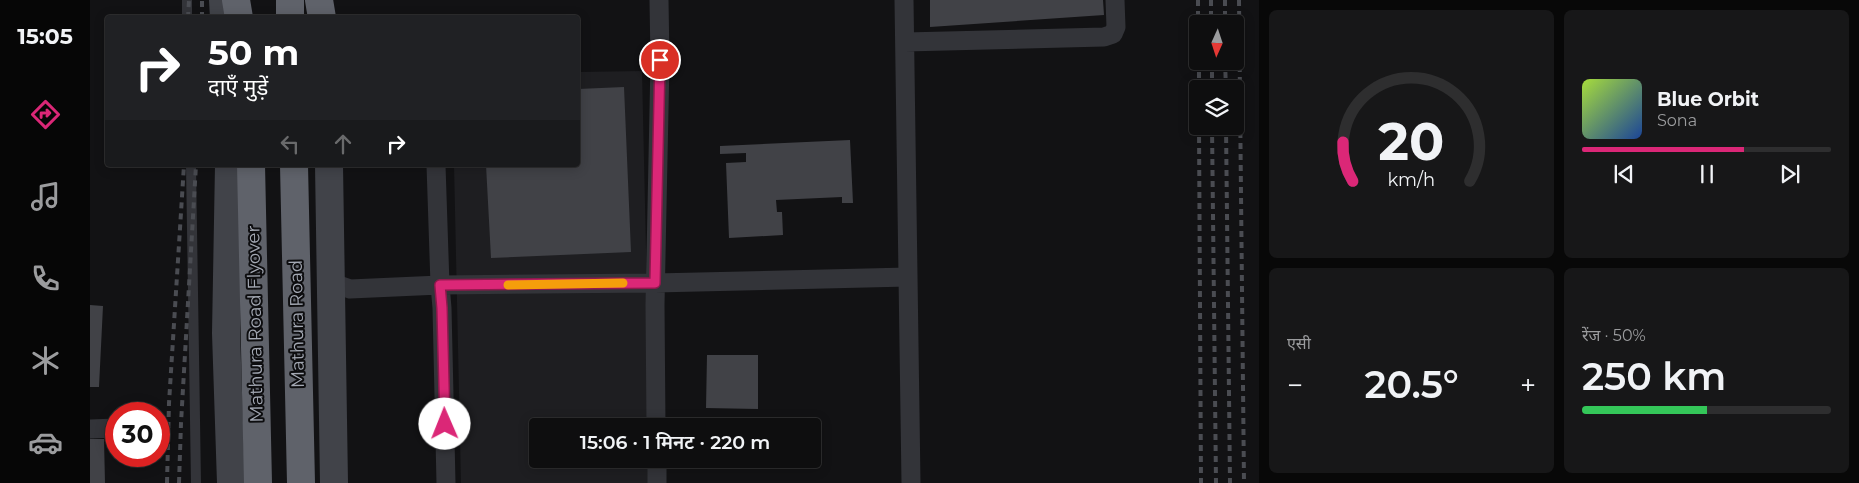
<!DOCTYPE html>
<html lang="hi">
<meta charset="utf-8">
<style>
:root{--surface:#0e0e0f;--page:#171718;--text:#f1f3f6;--muted:#9b9c9e;--line:#2e2e2f;--accent:#db2777}
body{margin:0;font-family:Montserrat,"Noto Sans Devanagari",sans-serif;background:var(--page);color:var(--text);height:100vh;display:flex;flex-direction:column;font-size:19px;white-space:nowrap}
*{box-sizing:border-box;margin:0}
p{font-size:16px;color:var(--muted)}
.icon{flex:none;width:28px;height:28px;fill:none;stroke:currentColor;stroke-width:2;stroke-linecap:round;stroke-linejoin:round}
.map{position:relative;flex:1;overflow:hidden}
.details{display:flex;flex-direction:column;gap:10px;padding:10px;background:#080808;width:600px}
.details>*{flex:none}
.top-card{position:absolute;left:15px;top:15px;width:475px;height:152px;border-radius:5px;box-shadow:0 2px 12px #0003,0 0 0 1px var(--line);background:#202124;color:#fff;overflow:hidden}
.needle{width:32px;rotate:183deg}
.buttons{position:absolute;left:1099px;top:15px;display:grid;gap:10px}
.buttons a{display:grid;place-items:center;width:55px;height:55px;border-radius:5px;background:var(--surface);box-shadow:0 2px 12px #0003,0 0 0 1px var(--line);font-size:25px}
.speed{position:absolute;left:15px;top:402px;display:flex;gap:10px;font-size:25px;font-weight:700;text-align:center}
.speed>*{display:grid;place-content:center;width:65px;height:65px;border-radius:50%;background:var(--surface);box-shadow:0 2px 12px #0003,0 0 0 1px var(--line);line-height:1}
.speed .limit{border:8px solid #d22;background:#fff;color:#111}
.pin{position:absolute;display:grid;place-items:center;width:42px;height:42px;color:#fff;margin:-21px;border:2px solid #fff;border-radius:50%;box-shadow:0 1px 5px #0007}
.me{position:absolute;width:55px;margin:-28px;rotate:359deg;stroke-linejoin:round;filter:drop-shadow(0 0 4px #0008)}
.turn{display:flex;align-items:center;gap:18px;height:105px;padding:0 20px;font-size:22px}
.turn .icon{width:65px;height:65px;stroke-width:2.5}
.turn b{display:block;font-size:35px;line-height:42px}
.lanes{display:flex;align-items:center;height:48px;padding:0 20px;background:#0003;justify-content:center;gap:25px;direction:ltr}
.lanes .off{opacity:.35}
.big{font-size:38px;font-weight:600;line-height:1.1}
.details .tile{flex:1;display:flex;flex-direction:column;justify-content:center;gap:8px;min-width:0;padding:0 18px;border-radius:8px;background:var(--page)}
.details .dial{align-items:center;gap:0}
.dial svg{height:130px;overflow:visible;fill:none;stroke:var(--line);stroke-width:7;stroke-linecap:round;text-anchor:middle}
.dial text{fill:var(--text);stroke:none}
.song{display:flex;align-items:center;gap:15px}
.cover{width:60px;height:60px;border-radius:8px;background:linear-gradient(135deg,hsl(80 70% 55%),hsl(220 70% 35%))}
.played{height:5px;border-radius:2px;background:linear-gradient(90deg,var(--accent) 65%,var(--line) 65%)}
.keys{display:flex;justify-content:space-around;direction:ltr}
.heat{display:flex;justify-content:space-between;align-items:center;font-size:28px;direction:ltr}
.charge{height:8px;border-radius:4px;background:linear-gradient(90deg,#34c759 50%,var(--line) 0)}
.details .tiles{flex:1;display:grid;gap:10px;grid-template-columns:repeat(2,1fr)}
.trip{position:absolute;left:439px;top:418px;width:292px;height:50px;border-radius:5px;background:var(--surface);box-shadow:0 2px 12px #0003,0 0 0 1px var(--line);font-weight:600;line-height:50px;text-align:center}
main{display:flex;flex:1;min-height:0}
.tab-bar{display:flex;flex-direction:column;width:90px;justify-content:space-around;align-items:center;background:#060606;color:var(--muted)}
.tab-bar .icon{width:35px;height:35px}
.tab-bar .selected{color:var(--accent)}
.tab-bar b{font-size:22px;color:var(--text)}
.map>svg:first-child{display:block}
.built{fill:#1e1e21}
.building{fill:#414247}
.lines{fill:none;stroke-linecap:round;stroke-linejoin:round}
.lane{stroke:#333439;stroke-width:10}
.street{stroke:#333439;stroke-width:19}
.secondary{stroke:#414349;stroke-width:28}
.highway{stroke:#5f626a;stroke-width:28}
.rail{stroke:#4a4c52;stroke-width:4;stroke-dasharray:6 5;stroke-linecap:butt}
.route-casing{stroke:#8e194d;stroke-width:12}
.route{stroke:#db2777;stroke-width:9}
.slow{stroke:#f59e0b;stroke-width:9}
.labels{text-anchor:middle;stroke-width:4;stroke-linejoin:round;paint-order:stroke}
.street-label{font-size:18px;fill:#a4a9b4;stroke:#0d0d0f}
</style>
<main>
<nav class="tab-bar">
<b>15:05</b>
<svg class="icon selected" aria-label="directions" viewBox="0 0 24 24"><path d="M12 3l9 9-9 9-9-9zM9 14v-3h6M13 9l2 2-2 2"/></svg>
<svg class="icon" aria-label="music" viewBox="0 0 24 24"><path d="M9 18V5l10-2v13"/><circle cx="6" cy="18" r="3"/><circle cx="16" cy="16" r="3"/></svg>
<svg class="icon" aria-label="phone" viewBox="0 0 24 24"><path d="M5 4h4l2 5-3 2q2 4 5 5l2-3 5 2v4C11 20 4 13 5 4z"/></svg>
<svg class="icon" aria-label="climate" viewBox="0 0 24 24"><path d="M12 3v18M4 7l16 10M4 17L20 7"/></svg>
<svg class="icon" aria-label="car" viewBox="0 0 24 24"><path d="M5 17H2v-5l4-1 3-4h7l3 4 3 1v5h-3M9 17h6M6 11h13"/><circle cx="7" cy="17" r="2"/><circle cx="17" cy="17" r="2"/></svg>
</nav>
<div class="map">
<svg width="1169" height="483" viewBox="0 0 1169 483">
<rect width="100%" height="100%" fill="#121214"/>
<!-- built -->
<path class="built" d="M552,71l8,355h-112v33h112l1,24h-190l-7,-318h124v-93z"/>
<!-- building -->
<path class="building" d="M840,0h173l1,15 -174,12z
M534,87l7,165 -140,6 -5,-93h92v-76z
M760,140l3,63h-11v-6l-66,3 1,12h5l1,23 -54,3 -3,-75 20,-1v-9l-26,1v-8z
M0,305l13,1 -4,81h-9z
M617,355h51v54l-52,-1z
M0,439h14l1,44h-15z"/>
<g class="lines">
<!-- lane -->
<path class="lane" d="M97,0v18
M101,165l5,318"/>
<!-- street -->
<path class="street" d="M814,0l7,483
M815,42l199,-5 9,-3 3,-7 -1,-27
M346,165l4,120 2,23 4,175
M240,282l20,7 90,-4 215,-2 253,-6
M566,426l-1,-121 5,-244 -1,-61
M0,429l26,-1
M567,459v24"/>
<!-- secondary -->
<path class="secondary" d="M133,0l1,18
M139,165l-3,168 5,150
M239,165l5,318"/>
<!-- highway -->
<path class="highway" d="M146,0l3,18
M200,0v18
M229,0l3,18
M161,165l7,318
M204,165l7,318"/>
<!-- rail -->
<path class="rail" d="M1108,0v24
M1121,0v24
M1135,0v24
M1149,0l5,483
M98,18l1,-18
M112,18v-18
M1109,61v28
M1122,61v28
M1135,61l1,28
M1109,126l2,357
M1122,126l4,357
M1136,126l4,357
M77,483l2,-80 15,-238
M89,483l2,-60 15,-258"/>
</g>
<g class="lines">
<defs>
<path id="route" d="M355,424l-3,-116 -2,-23 215,-2 5,-223"/>
</defs>
<!-- route casing -->
<use href="#route" class="route-casing"/>
<!-- route -->
<use href="#route" class="route"/>
<!-- slow -->
<path class="slow" d="M418,285l115,-2"/>
</g>
<g class="labels">
<!-- street labels -->
<g class="street-label">
<text transform="translate(165 324) rotate(-91)" y="6">Mathura Road Flyover</text>
<text transform="translate(207 324) rotate(-91)" y="6">Mathura Road</text>
</g>
</g>
</svg>
<div class="buttons">
<a><svg class="needle" viewBox="-14 -14 28 28"><path d="M0-13l5 13h-10z" fill="#e53935"/><path d="M0 13l5-13h-10z" fill="#9b9c9e"/></svg></a>
<a><svg class="icon" aria-label="layers" viewBox="0 0 24 24"><path d="M12 4l9 5-9 5-9-5zM3 14l9 5 9-5"/></svg></a>
</div>
<div class="speed"><div class="limit">30</div></div>
<div class="pin" style="left:570px;top:60px;background:#d93025"><svg class="icon" aria-label="arrive" viewBox="0 0 24 24"><path d="M6 21V4h12l-3 4 3 4H6"/></svg></div>
<svg class="me" style="left:355px;top:424px" viewBox="-20 -20 40 40"><circle r="19" fill="#fff"/><path d="M0-13L10 11 0 6-10 11z" fill="#db2777"/></svg>
<div class="trip">15:06 · 1 मिनट · 220 m</div>
<div class="top-card">
<div class="turn"><svg class="icon" aria-label="right" viewBox="0 0 24 24"><path d="M7 20v-9h11M14 6l5 5-5 5"/></svg><div><b>50 m</b>दाएँ मुड़ें</div></div>
<div class="lanes"><svg class="icon off" aria-label="left" viewBox="0 0 24 24"><path d="M17 20v-9H6M10 6l-5 5 5 5"/></svg><svg class="icon off" aria-label="ahead" viewBox="0 0 24 24"><path d="M12 20V5M6 11l6-6 6 6"/></svg><svg class="icon" aria-label="right" viewBox="0 0 24 24"><path d="M7 20v-9h11M14 6l5 5-5 5"/></svg></div>
</div>
</div>
<section class="details">
<div class="tiles">
<div class="tile dial"><svg viewBox="0 0 100 80">
<path d="M14 69A42 42 0 1 1 86 69"/>
<path d="M14 69A42 42 0 0 1 8 45" stroke="#db2777"/>
<text x="50" y="56" font-size="32" font-weight="700">20</text>
<text x="50" y="72" font-size="11">km/h</text>
</svg></div>
<div class="tile">
<div class="song"><i class="cover"></i><div><b>Blue Orbit</b><p>Sona</p></div></div>
<div class="played"></div>
<div class="keys"><svg class="icon" aria-label="previous" viewBox="0 0 24 24"><path d="M18 5L8 12l10 7zM5 5v14"/></svg><svg class="icon" aria-label="pause" viewBox="0 0 24 24"><path d="M8 5v14M16 5v14"/></svg><svg class="icon" aria-label="next" viewBox="0 0 24 24"><path d="M6 5l10 7-10 7zM19 5v14"/></svg></div>
</div>
<div class="tile"><p>एसी</p>
<div class="heat"><a>−</a><b class="big">20.5°</b><a>+</a></div>
</div>
<div class="tile"><p>रेंज · 50%</p><b class="big">250 km</b><div class="charge"></div></div>
</div>
</section>
</main>
